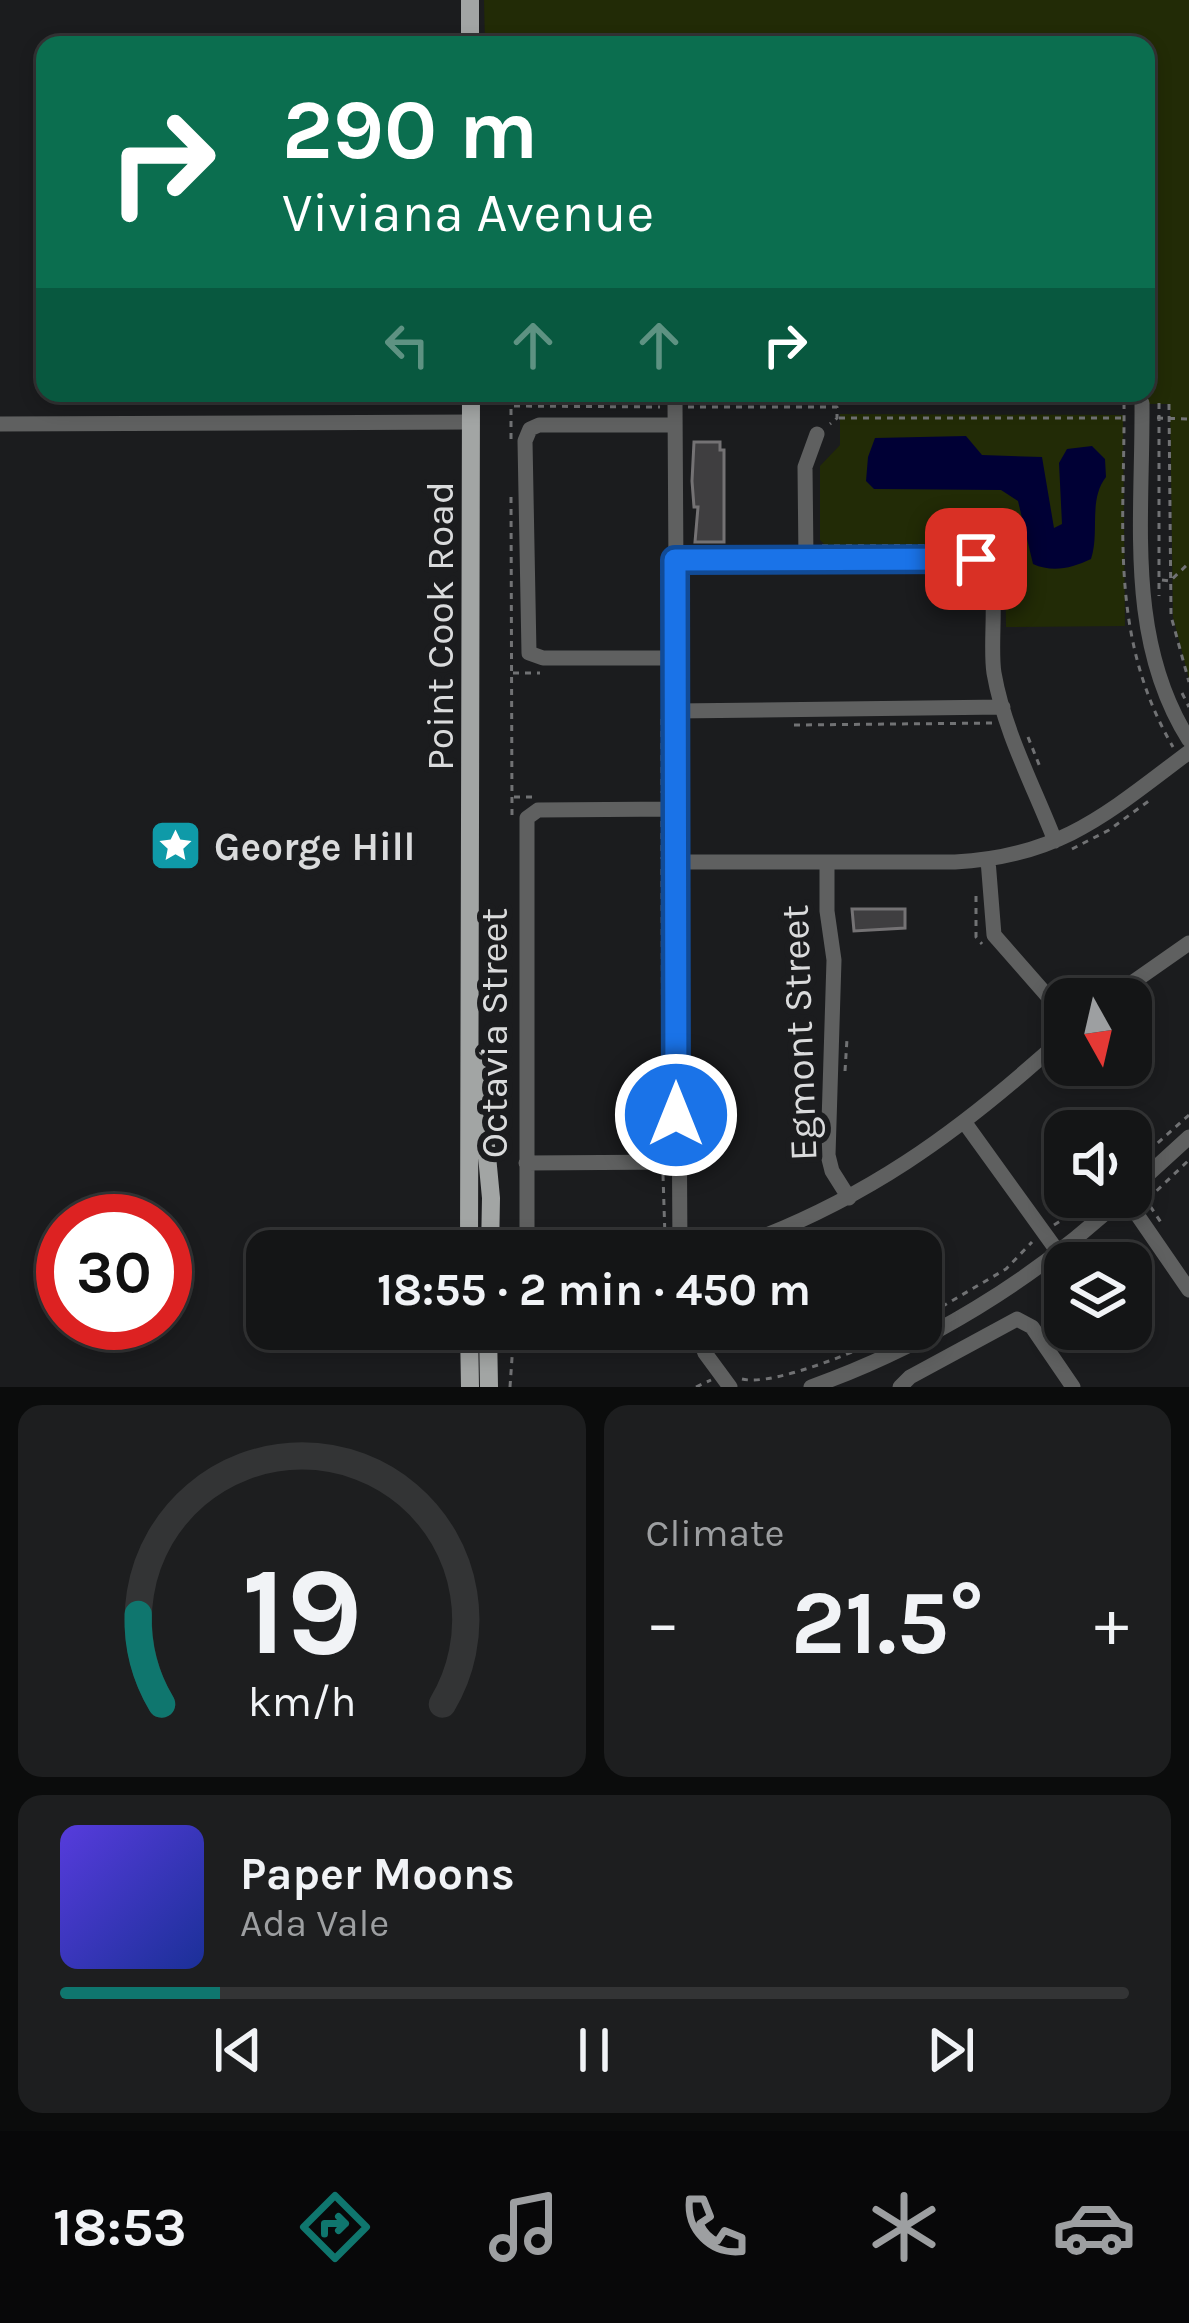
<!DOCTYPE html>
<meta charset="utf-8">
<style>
:root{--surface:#141516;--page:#1d1e1f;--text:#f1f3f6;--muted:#9d9fa1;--line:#333435;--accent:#0f766e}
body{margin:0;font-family:Karla,sans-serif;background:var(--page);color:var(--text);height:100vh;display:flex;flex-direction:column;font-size:45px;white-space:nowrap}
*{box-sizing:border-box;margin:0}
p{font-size:39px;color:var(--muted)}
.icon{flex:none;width:66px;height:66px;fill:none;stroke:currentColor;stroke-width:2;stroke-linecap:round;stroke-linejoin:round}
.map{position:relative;height:1387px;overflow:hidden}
.side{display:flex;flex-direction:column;gap:18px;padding:18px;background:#0b0c0c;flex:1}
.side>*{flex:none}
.banner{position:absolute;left:36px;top:36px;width:1119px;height:366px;border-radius:24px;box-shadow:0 6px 18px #0003,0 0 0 3px var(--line);background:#0b6e4f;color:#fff;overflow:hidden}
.needle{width:78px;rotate:172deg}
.fabs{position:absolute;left:1044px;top:978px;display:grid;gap:24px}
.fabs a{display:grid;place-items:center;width:108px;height:108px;border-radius:24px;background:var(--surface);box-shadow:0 6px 18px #0003,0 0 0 3px var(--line);font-size:60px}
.speed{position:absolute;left:36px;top:1194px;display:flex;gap:24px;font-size:60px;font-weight:700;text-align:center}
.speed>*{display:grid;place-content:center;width:156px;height:156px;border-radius:50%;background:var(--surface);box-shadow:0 6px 18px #0003,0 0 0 3px var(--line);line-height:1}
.speed .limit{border:18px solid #d22;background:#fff;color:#111}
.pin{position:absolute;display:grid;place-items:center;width:102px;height:102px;color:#fff;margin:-51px;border-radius:24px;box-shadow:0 6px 18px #0006}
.me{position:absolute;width:132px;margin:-66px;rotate:0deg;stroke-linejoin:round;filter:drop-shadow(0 0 9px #0008)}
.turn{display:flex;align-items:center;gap:42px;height:252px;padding:0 48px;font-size:54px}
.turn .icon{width:156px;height:156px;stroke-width:2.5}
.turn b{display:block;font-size:84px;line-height:102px}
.lanes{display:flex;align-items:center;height:114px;padding:0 48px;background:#0003;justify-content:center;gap:60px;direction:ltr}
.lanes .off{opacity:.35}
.big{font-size:90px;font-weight:700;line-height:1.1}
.side .card{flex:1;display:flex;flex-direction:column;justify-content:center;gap:18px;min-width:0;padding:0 42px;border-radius:24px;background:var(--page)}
.side .dial{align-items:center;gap:0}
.dial svg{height:312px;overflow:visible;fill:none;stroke:var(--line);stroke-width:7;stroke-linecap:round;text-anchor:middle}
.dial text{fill:var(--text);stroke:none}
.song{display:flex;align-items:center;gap:36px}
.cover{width:144px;height:144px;border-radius:18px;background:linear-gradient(135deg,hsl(250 70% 55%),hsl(230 70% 35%))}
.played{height:12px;border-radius:6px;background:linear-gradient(90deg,var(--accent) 15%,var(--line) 15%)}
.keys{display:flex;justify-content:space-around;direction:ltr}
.heat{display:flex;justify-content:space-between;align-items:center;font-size:66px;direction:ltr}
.side .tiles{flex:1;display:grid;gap:18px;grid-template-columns:1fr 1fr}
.card:last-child{grid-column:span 2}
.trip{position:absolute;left:246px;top:1230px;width:696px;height:120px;border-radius:24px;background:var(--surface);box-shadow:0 6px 18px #0003,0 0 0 3px var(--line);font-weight:700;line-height:120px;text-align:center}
.tab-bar{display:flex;height:192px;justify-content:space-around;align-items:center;background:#080809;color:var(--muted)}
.tab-bar .icon{width:84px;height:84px}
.tab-bar .active{color:var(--accent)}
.tab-bar b{font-size:54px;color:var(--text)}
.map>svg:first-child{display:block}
.green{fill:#222b06}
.water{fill:#000035}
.building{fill:#3f3e40;stroke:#747274;stroke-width:3}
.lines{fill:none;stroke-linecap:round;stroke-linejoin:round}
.path{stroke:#717274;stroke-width:3;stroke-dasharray:6 6;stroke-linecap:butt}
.minor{stroke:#5f6060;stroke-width:15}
.major{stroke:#a2a5a4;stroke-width:18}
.route-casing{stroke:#114b97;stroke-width:30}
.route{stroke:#1a73e8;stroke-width:21}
.labels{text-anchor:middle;stroke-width:12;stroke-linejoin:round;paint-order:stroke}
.street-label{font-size:39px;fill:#dadbdc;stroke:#1b1c1e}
.poi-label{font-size:39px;font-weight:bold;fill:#dadbdc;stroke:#1b1c1e;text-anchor:start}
</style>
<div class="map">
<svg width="1189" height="1387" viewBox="0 0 1189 1387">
<rect width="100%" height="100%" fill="#1b1c1e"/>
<!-- green -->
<path class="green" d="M484,0h705v679l-16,-62 -3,-213 -681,-2v-9h657v-348h-661z
M840,414l283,1 2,211 -119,1 -1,-83 -179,2 -6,-6v-74l20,-21z"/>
<!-- water -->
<path class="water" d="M966,436l16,19 60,2 12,71 8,-4 -3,-61 8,-14 25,-3 13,13 1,18c-18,23 -6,56 -15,82 -19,9 -38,14 -58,5l-15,-63 -17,-11 -127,-1 -8,-8 2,-24 7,-19z"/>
<!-- building -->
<path class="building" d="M694,442h26v8h4v92h-29l3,-35h-4l-2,-26z
M852,909h53v19l-51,3z"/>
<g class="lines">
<!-- path -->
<path class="path" d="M1124,403c1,124 -16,232 49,344
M1159,403v193
M1169,404l2,212 18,66
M688,407h149v11l-7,6
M839,418h285
M1157,418l32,1
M511,439v-33l149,1
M511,497l1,320
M822,546l183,-1v30
M1162,580l8,1 19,-18
M513,673h27
M1182,693l7,14
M662,719v74
M794,725l201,-2
M1028,737l12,30
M514,797h20
M662,821v38
M1072,849l37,-19 41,-30
M662,869l1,278
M976,896v41l6,7
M845,1071l2,-32
M1131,1167l58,-52
M663,1175l2,62
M1148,1199l41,-39
M1143,1203l3,-3 16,24
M1054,1225l45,-28
M921,1319l85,-50 26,-27
M742,1379c33,8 128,-33 161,-50
M510,1387l4,-58
M696,1387l15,-7"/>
<!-- minor -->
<path class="minor" d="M675,403l5,848
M1142,403c1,115 -17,236 47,337
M0,424l471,-2
M675,425h-136l-9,4 -5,12 4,212 14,5h132
M806,559l-1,-92 12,-33
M675,560l310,2c15,22 4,81 9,111 10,58 40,114 61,168
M675,711l328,-4
M988,860l6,75 71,81
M676,862h279c106,-5 154,-50 234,-110
M827,862v49l7,49 -6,195 4,16 17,27
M1109,999l80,-56
M965,1123l93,129
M526,1163l151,-1
M1131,1190l58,-53
M1125,1197l64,93
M527,1251v-433l11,-8 137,-1
M724,1251c137,-47 235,-118 341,-215
M535,1329l9,3 142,-3
M696,1329l9,24 25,34
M811,1387c115,-41 223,-107 312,-190
M900,1387l10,-10 107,-58 15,8 41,60"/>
<!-- major -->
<path class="major" d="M470,0v45
M478,1061l13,137 -1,53
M469,1251l2,-858
M469,1329l1,58
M488,1329l1,58"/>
</g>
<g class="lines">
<defs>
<path id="route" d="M676,1115l-1,-555 301,-1"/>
</defs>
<!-- route casing -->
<use href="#route" class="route-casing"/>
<!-- route -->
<use href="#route" class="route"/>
</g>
<!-- icons -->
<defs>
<symbol id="sight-square" viewBox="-11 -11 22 22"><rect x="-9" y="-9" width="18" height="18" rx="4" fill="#0f9aa8" stroke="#1b1c1e"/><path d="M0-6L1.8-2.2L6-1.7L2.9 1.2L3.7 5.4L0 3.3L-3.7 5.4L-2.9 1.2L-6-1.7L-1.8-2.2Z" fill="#fff"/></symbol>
</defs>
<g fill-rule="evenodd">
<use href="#sight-square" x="146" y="816" width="59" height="59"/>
</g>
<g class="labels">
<!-- street labels -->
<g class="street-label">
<text transform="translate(439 626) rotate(-90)" y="14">Point Cook Road</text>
<text transform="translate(493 1033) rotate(-90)" y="14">Octavia Street</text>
<text transform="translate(798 1033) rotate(-92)" y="14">Egmont Street</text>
</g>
<!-- poi labels -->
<g class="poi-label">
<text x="214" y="860">George Hill</text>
</g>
</g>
</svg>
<div class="fabs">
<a><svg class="needle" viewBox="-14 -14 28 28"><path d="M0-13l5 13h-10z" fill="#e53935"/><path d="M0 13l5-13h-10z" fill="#9d9fa1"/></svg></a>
<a><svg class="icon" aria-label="sound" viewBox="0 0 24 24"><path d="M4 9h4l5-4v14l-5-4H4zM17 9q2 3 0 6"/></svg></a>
<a><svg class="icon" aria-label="layers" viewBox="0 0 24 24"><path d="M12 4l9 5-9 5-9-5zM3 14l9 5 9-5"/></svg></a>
</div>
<div class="speed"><div class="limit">30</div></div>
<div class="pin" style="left:976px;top:559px;background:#d93025"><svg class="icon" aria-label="arrive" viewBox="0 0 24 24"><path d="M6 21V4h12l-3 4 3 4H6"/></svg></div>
<svg class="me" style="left:676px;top:1115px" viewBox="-20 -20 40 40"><circle r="17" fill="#1a73e8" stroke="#fff" stroke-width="3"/><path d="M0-11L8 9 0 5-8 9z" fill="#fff"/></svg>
<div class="trip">18:55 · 2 min · 450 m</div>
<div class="banner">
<div class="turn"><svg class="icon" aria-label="right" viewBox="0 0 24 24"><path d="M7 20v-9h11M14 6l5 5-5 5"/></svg><div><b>290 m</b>Viviana Avenue</div></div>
<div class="lanes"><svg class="icon off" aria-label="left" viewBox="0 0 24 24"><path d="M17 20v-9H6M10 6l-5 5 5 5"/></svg><svg class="icon off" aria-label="ahead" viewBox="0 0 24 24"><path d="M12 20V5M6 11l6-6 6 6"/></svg><svg class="icon off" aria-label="ahead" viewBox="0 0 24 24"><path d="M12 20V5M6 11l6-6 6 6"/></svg><svg class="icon" aria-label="right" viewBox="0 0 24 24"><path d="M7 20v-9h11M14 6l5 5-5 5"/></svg></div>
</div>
</div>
<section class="side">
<div class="tiles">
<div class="card dial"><svg viewBox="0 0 100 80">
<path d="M14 69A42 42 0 1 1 86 69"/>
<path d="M14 69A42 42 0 0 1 8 46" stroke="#0f766e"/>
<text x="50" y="56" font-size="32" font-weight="700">19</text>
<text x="50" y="72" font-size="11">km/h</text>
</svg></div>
<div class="card"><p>Climate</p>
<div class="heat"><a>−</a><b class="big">21.5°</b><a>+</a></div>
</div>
<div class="card">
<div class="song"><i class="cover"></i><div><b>Paper Moons</b><p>Ada Vale</p></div></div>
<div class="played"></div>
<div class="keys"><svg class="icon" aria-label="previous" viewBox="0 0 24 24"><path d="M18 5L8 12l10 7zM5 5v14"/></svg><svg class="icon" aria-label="pause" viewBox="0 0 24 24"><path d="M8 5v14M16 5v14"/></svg><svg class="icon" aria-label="next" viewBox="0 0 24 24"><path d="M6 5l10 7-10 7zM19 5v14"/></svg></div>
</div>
</div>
</section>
<nav class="tab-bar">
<b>18:53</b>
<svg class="icon active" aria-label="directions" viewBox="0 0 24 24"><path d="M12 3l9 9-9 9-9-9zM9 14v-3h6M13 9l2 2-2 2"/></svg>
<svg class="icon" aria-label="music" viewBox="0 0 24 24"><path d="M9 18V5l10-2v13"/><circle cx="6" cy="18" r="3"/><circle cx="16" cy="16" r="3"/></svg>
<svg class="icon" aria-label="phone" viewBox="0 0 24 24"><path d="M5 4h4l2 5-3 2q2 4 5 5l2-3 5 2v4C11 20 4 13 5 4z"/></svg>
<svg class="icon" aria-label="climate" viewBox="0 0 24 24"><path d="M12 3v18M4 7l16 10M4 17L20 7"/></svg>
<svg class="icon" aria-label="car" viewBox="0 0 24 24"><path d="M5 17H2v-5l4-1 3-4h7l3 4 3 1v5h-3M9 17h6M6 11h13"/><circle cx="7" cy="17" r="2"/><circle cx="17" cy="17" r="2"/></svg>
</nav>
